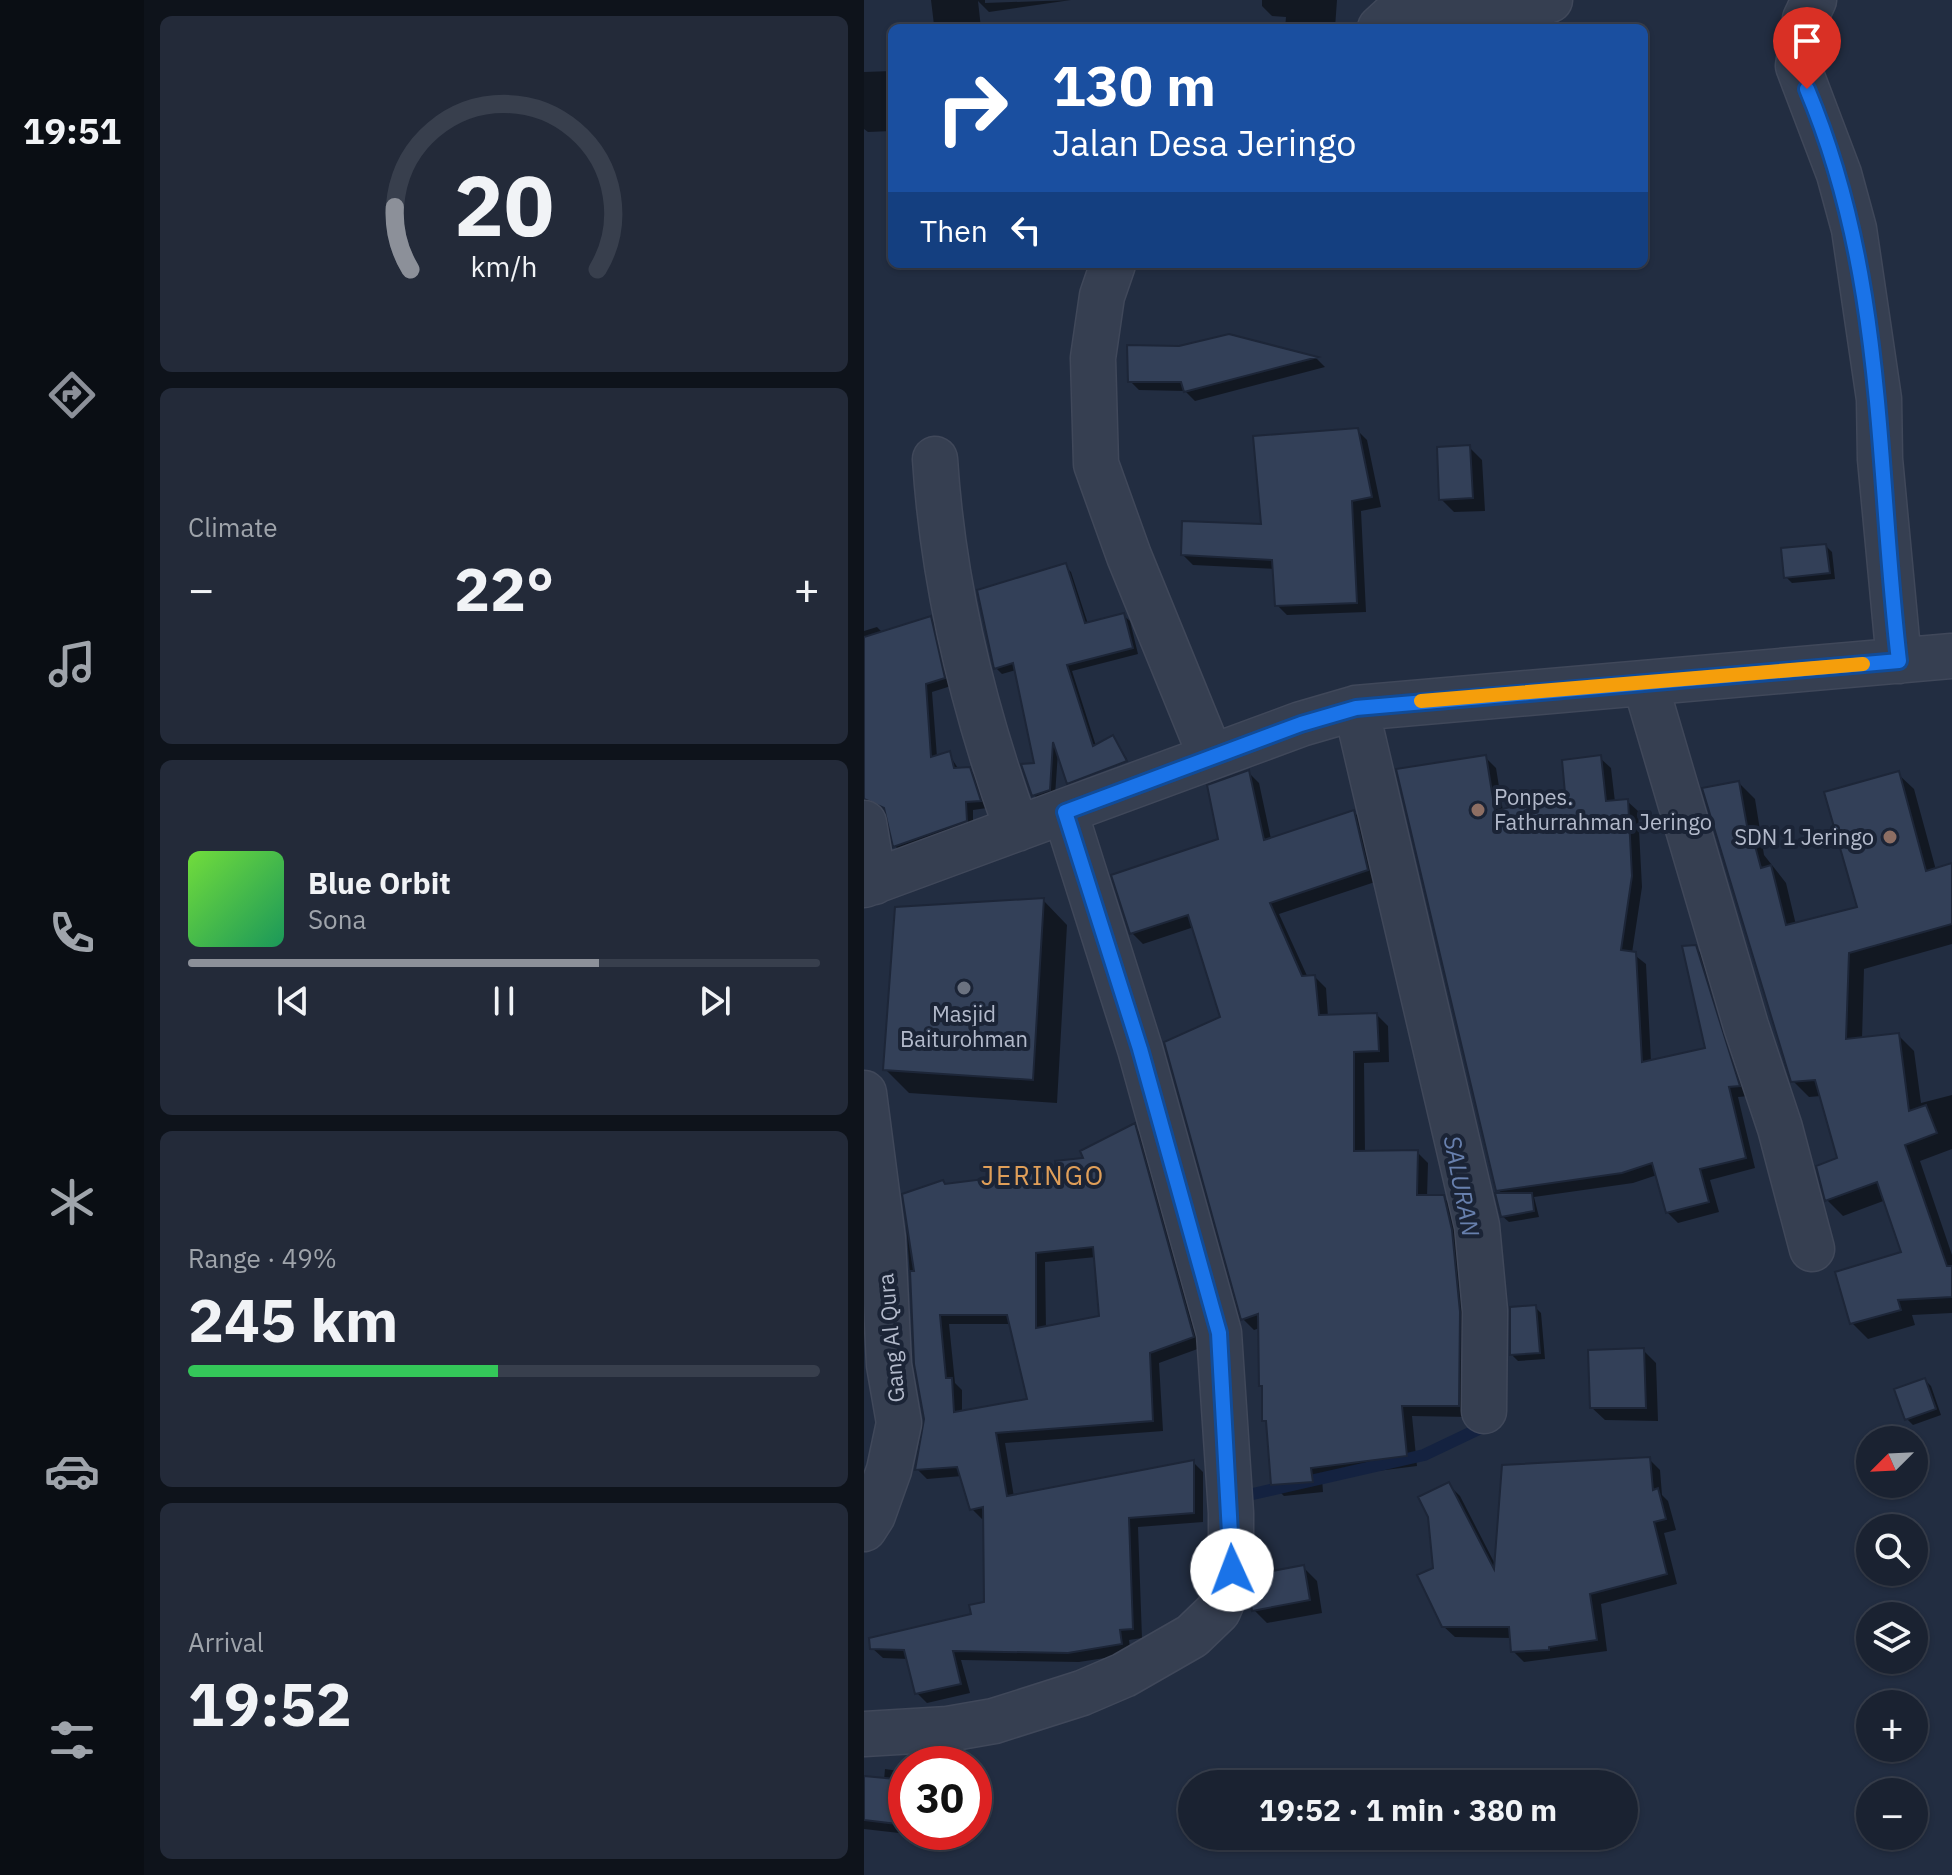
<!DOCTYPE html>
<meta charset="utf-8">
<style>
:root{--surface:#1a2231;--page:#232a39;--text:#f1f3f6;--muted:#9fa4ab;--line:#383f4d;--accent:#8c9099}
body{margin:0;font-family:"IBM Plex Sans",sans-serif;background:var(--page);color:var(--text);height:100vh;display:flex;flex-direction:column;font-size:30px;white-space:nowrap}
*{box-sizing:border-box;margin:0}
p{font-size:26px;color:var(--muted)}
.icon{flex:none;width:44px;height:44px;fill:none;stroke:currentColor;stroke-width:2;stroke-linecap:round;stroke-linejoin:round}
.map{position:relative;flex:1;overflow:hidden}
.details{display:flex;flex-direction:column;gap:16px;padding:16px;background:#0e131b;width:720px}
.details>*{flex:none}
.hud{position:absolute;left:24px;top:24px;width:760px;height:244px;border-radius:12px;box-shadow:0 2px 6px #0004,0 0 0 2px var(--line);background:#1a4fa0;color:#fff;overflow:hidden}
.needle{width:52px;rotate:246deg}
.tools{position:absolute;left:992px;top:1426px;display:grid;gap:16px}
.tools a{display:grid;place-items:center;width:72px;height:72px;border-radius:50%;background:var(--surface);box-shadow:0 2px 6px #0004,0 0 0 2px var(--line);font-size:40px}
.speed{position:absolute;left:24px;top:1746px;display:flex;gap:16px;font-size:40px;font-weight:700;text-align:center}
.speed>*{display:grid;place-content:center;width:104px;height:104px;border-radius:50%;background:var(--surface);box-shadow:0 2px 6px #0004,0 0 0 2px var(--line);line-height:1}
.speed .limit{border:12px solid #d22;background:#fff;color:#111}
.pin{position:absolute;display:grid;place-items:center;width:68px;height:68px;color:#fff;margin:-82px -34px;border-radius:50% 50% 50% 0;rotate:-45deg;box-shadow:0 0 8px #0007}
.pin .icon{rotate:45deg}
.me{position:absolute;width:88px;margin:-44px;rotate:358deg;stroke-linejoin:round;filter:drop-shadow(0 0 6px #0008)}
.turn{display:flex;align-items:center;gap:28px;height:168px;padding:0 32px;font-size:36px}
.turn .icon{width:104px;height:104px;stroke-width:2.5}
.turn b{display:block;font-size:56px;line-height:68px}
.then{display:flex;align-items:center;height:76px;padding:0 32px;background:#0003;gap:16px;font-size:30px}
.big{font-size:60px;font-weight:800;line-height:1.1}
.details .tile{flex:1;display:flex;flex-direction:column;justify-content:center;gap:12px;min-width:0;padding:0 28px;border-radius:12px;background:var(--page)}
.details .dial{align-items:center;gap:0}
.dial svg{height:208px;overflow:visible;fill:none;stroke:var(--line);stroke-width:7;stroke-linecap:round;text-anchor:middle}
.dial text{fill:var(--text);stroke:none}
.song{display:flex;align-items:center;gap:24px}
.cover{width:96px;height:96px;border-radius:12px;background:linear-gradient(135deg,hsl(100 70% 55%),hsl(150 70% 35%))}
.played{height:8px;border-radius:4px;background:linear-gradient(90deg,var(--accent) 65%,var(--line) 65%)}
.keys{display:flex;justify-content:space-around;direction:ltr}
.heat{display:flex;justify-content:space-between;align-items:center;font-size:44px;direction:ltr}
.charge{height:12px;border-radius:6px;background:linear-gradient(90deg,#34c759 49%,var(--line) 0)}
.trip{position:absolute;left:314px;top:1770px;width:460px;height:80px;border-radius:40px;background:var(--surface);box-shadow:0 2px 6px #0004,0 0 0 2px var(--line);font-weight:800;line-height:80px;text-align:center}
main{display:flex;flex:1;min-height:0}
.menu{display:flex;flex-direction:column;width:144px;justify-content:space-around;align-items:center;background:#0a0e14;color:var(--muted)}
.menu .icon{width:56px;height:56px}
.menu .on{color:var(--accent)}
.menu b{font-size:36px;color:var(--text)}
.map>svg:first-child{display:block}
.shadow{fill:#0007;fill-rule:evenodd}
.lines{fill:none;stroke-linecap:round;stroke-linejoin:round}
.stream{stroke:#142240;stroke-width:12}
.building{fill:#334058;stroke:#1d2638;stroke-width:2;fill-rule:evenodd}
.minor-casing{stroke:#40485a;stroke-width:47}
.minor{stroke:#363f51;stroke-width:44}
.route-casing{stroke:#114b97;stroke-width:20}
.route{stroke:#1a73e8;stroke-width:14}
.slow{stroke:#f59e0b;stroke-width:14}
.education-dot{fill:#8d6e63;stroke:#1b2436;stroke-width:3}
.worship-dot{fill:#6b7280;stroke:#1b2436;stroke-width:3}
.labels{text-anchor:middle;stroke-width:8;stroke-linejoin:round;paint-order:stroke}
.poi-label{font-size:22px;fill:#b3bacb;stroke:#1b2436;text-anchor:start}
.street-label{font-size:22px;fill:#b3bacb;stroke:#1b2436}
.water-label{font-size:24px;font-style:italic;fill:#6880ae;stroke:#1b2436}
.quarter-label{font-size:26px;letter-spacing:2px;fill:#e09f59;stroke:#1b2436}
</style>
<main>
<nav class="menu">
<b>19:51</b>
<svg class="icon on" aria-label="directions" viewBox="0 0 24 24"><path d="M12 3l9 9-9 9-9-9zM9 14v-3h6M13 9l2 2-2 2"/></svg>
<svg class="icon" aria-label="music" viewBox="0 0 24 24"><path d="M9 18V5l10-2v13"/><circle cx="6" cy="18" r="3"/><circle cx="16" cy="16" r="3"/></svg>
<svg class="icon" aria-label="phone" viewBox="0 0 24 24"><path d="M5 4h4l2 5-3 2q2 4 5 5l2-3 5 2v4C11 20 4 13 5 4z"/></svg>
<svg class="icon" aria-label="climate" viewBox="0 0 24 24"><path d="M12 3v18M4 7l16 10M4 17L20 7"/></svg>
<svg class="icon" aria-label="car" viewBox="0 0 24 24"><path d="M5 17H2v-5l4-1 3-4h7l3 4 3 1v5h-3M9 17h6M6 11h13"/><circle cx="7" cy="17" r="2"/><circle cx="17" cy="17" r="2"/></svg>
<svg class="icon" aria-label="filters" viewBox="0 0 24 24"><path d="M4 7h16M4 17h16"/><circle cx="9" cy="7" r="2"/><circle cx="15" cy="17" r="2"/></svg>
</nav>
<section class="details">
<div class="tile dial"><svg viewBox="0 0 100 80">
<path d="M14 69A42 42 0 1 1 86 69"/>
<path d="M14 69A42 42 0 0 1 8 45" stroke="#8c9099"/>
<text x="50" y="56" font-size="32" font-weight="700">20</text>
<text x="50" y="72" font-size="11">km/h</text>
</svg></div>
<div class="tile"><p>Climate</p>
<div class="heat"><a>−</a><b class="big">22°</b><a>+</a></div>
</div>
<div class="tile">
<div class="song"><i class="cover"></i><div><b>Blue Orbit</b><p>Sona</p></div></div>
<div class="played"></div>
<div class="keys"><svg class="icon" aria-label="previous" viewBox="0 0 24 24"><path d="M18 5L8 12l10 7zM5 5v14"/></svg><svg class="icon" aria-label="pause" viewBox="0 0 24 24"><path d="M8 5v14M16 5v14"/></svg><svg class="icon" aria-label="next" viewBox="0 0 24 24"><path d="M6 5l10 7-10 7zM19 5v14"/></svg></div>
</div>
<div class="tile"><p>Range · 49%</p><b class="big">245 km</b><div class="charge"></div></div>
<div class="tile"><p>Arrival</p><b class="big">19:52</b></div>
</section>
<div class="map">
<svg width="1088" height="1875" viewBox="0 0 1088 1875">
<rect width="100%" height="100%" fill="#222d41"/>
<!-- shadow -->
<path class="shadow" d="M67,0h54v3l86,-3 -82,12 -11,-11 3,27h-54l7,-3z
M398,0h75l-2,28h-50l1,-11 -14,-1 -10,-10z
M28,71v60l-24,1 -4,-3v-57z
M367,336l86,23 8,8 -130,34 -10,-10 -46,-1 -9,-9 49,-33z
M493,430l10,10 14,67 -20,4 5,101 -79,3 -10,-10 -2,-36 -82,-4 -10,-10 80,-29z
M605,447l13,13 3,51 -31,1 -13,-13z
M962,546l6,6 3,27 -43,4 -6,-6z
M201,566l6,6 17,52 35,-9 7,6 8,33 -66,17 24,75 16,-9 15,22 -58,22 -11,-29 -3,44 -15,5 -6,-6 3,-30 -21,-95 -14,4 -6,-6z
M66,618l8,8 13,60 -19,6 5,65 12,-3 10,16 10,-1 8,8 10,31 -14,2v18l-70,26 -8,-8 -10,-38 -21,-1v-176l13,-4 6,6z
M621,757l11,11 7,43 64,-16 33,-37 11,10 4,34 12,-1 11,10 4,76 -10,66 14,11 5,98 57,-12 -13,-103 11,11 43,138 -11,1 17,71 -45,12 9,32 -41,11 -11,-11 -10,-37 -24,8 -99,14 5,20 -30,5 -7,-6 2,-21 -6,-5z
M265,763l2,5 -57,21 -4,-4z
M384,772l11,11 12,56 83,-27 11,11 13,58 -99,33 29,64 7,-1 11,11 2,29 49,-2 11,11 1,36 -25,1 1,90 52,-1 11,11 -1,34h16l11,11 9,35 6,174 -57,-1 5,50 -95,12 1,14 -39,4 -11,-11 -4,-60 -5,-5 -4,-92 -6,2 -11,-11 -77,-276 56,-25 -28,-91 -51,17 -11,-11 88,-92z
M1034,774l16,15 22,81 16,-5v79l-88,25 -2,70 36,-4 16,16 7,52 31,-8v54l-32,12 32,94v58l-40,2 3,10 -47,14 -16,-16 52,-69 -18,-54 -43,16 -16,-16 12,-41 -18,-63 -12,1 -16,-16 -54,-298 16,16 9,56 22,28 10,42 63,-17z
M179,900l24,25 -10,178 -148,-10 -24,-24z
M270,1126l10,10 59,211 -44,16 4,68 -158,12 9,54 179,-35 10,10v50l-65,5 4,111 -13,2 2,14 -52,8 -118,-2 9,33 -43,10 -10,-10 -8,-34 -26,-1 -11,-10 102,-33 12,-12 -1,-85 -3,1 -10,-10 -10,-33 -35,3 -10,-10 9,-50 -10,-63 -12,-161 154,-23 28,-13zM232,1257l5,61 -55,11 -1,-67zM85,1324h62l18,77 -67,11v-22l-7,-7z
M671,1307l6,6 4,46 -27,2 -6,-6z
M779,1350l13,13 2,58 -53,-1 -14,-13z
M1061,1380l6,6 10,29 -28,10 -6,-6z
M785,1459l11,11 2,25 6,6 8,29 -12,3 13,51 -76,20 6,47 -83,11 -11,-11 -1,-13 -57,-1 -12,-11 -8,-56 14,-85 11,11 36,70z
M440,1568l13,13 5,32 -55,10 -13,-13z
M21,1769l21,3v60h29l-1,5 -70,-8v-51l20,2z"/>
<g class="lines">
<!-- stream -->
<path class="stream" d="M380,1496l180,-41 63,-30"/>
</g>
<!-- building -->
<path class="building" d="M365,334l89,23 -134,35 -3,-10h-53l-1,-37 52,1z
M494,428l14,69 -20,4 5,102 -82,3 -3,-46 -91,-5 1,-34 79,3 -8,-88z
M606,445l3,53 -34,2 -2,-53z
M962,544l4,29 -46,5 -3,-30z
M202,563l19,60 39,-10 9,35 -66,17 26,81 20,-11 14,26 -60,23 -14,-42 -3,48 -18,6 -11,-32 13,-1 -21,-100 -19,6 -17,-79z
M67,616l14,62 -19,6 5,73 19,-6 4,17 16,-1 11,34 -15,1 1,19 -74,26 -9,-39 -20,-9v-162z
M622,755l9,56 70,-18 -3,-33 39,-5 5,46 22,-2 4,77 -11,74 15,2 6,110 63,-14 -23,-102 14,-1 44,141 -11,1 17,71 -46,11 9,33 -43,11 -14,-50 -30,10 -126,18 -100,-422z
M385,770l15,70 90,-30 14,60 -98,33 32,73 13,-1 4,40 58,-2 2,38 -25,1v99l64,-1 -1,45h27l8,35 8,82 -1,94h-57l5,50 -96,12 2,14 -42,3 -5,-64h-4v-35h-3l-1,-72 -17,6 -77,-278 56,-25 -32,-102 -58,19 -19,-59 107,-36 -11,-54z
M1035,771l27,100 26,-8v61l-103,29 -3,86 53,-6 10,78 17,-6 11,28 -32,12 42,121h5v31l-54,3 3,10 -51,14 -15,-52 66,-20 -24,-70 -52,19 -9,-35 21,-8 -22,-78 -24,2 -89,-294 37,-7 11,62 4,-1 7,26 10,-3 15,60 71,-18 -33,-115z
M180,898l-11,182 -150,-10 12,-163z
M271,1123l59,214 -44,16 3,68 -157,12 11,63 187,-36v53l-65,5 4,111 -13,1 2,14 -54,9 -115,-2 8,33 -46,10 -11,-44 -34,-1 -1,-11 102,-24 -2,-9 15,-3 -1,-95 -13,3 -13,-43 -42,3 9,-51 -10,-55 -4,-93h4l-12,-77 41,-14 2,4 111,-14 -1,-9 28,-3 -3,-7zM229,1247l6,69 -63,12v-75zM76,1315h67l20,84 -73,13 -2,-34h-6z
M631,1193h37l2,18 -33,6z
M672,1305l4,48 -30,2v-48z
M780,1348l2,60h-56l-2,-58z
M1061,1378l11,31 -31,11 -11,-31z
M786,1457l3,33 5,-2 8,31 -12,3 13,52 -77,20 7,46 -48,7v3l-38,2 -2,-25h-67l-25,-52 16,-7 -5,-51 -10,-20 31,-15 45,87 8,-104z
M440,1565l6,35 -58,11 -2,-12 6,-25z
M0,1776l42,4v45l-42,-5z"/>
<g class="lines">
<defs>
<path id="minor" d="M950,0l-9,19 -7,47 41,108 15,55 25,170 1,60 19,202
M516,28l13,-12 14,-3 73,-6 47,1 23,-8
M249,264l-11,32 -9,62 3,106 33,92 82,201
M71,459c8,126 39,252 82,370
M781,683l101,343 34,102 32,121
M492,708l121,518 8,85 -1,100
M0,823l10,59
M0,885l437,-161 55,-16 596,-52
M0,1093l19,146 6,126 10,58 -10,47 -16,45 -9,14
M0,1734l84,-5 46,-8 88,-28 42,-18 68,-39 26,-25 13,-30v-68l-12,-180 -79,-284 -75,-237"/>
</defs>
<!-- minor casing -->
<use href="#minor" class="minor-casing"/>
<!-- minor -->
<use href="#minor" class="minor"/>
</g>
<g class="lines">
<defs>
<path id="route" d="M368,1570l-13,-237 -79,-284 -75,-237 236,-88 55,-16 543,-47c-23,-197 -13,-384 -92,-572"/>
</defs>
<!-- route casing -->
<use href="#route" class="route-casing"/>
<!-- route -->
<use href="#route" class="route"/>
<!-- slow -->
<path class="slow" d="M557,701l442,-37"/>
</g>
<!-- markers -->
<g class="education-dot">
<circle cx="614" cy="810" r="8"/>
<circle cx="1026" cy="837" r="8"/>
</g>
<circle class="worship-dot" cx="100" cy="988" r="8"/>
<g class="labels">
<!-- poi labels -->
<g class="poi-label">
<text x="630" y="805">Ponpes.<tspan x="630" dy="25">Fathurrahman Jeringo</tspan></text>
<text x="1010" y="845" text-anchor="end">SDN 1 Jeringo</text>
<text x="100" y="1022" text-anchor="middle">Masjid<tspan x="100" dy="25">Baiturohman</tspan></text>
</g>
<!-- street labels -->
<g class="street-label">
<text transform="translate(27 1338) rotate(-95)" y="8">Gang Al Qura</text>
</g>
<!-- water labels -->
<g class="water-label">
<text transform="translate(597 1186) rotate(79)" y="8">SALURAN</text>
</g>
<!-- quarter labels -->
<g class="quarter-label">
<text x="179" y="1185">JERINGO</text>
</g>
</g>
</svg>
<div class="tools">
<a><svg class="needle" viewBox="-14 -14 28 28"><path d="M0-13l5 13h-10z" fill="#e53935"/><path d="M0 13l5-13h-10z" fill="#9fa4ab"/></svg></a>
<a><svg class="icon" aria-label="search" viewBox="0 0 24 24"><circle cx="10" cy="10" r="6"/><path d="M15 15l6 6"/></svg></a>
<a><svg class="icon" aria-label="layers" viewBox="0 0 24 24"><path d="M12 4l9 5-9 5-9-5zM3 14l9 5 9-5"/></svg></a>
<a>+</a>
<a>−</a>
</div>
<div class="speed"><div class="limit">30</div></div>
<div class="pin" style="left:943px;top:89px;background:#d93025"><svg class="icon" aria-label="arrive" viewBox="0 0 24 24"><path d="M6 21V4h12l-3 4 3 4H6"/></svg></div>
<svg class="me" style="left:368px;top:1570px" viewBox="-20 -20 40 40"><circle r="19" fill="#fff"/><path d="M0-13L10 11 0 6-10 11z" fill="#1a73e8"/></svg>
<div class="trip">19:52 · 1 min · 380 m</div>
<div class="hud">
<div class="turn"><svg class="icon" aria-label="right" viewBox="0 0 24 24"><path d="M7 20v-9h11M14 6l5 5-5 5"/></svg><div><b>130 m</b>Jalan Desa Jeringo</div></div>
<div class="then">Then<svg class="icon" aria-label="left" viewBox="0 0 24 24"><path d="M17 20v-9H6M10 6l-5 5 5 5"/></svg></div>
</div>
</div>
</main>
